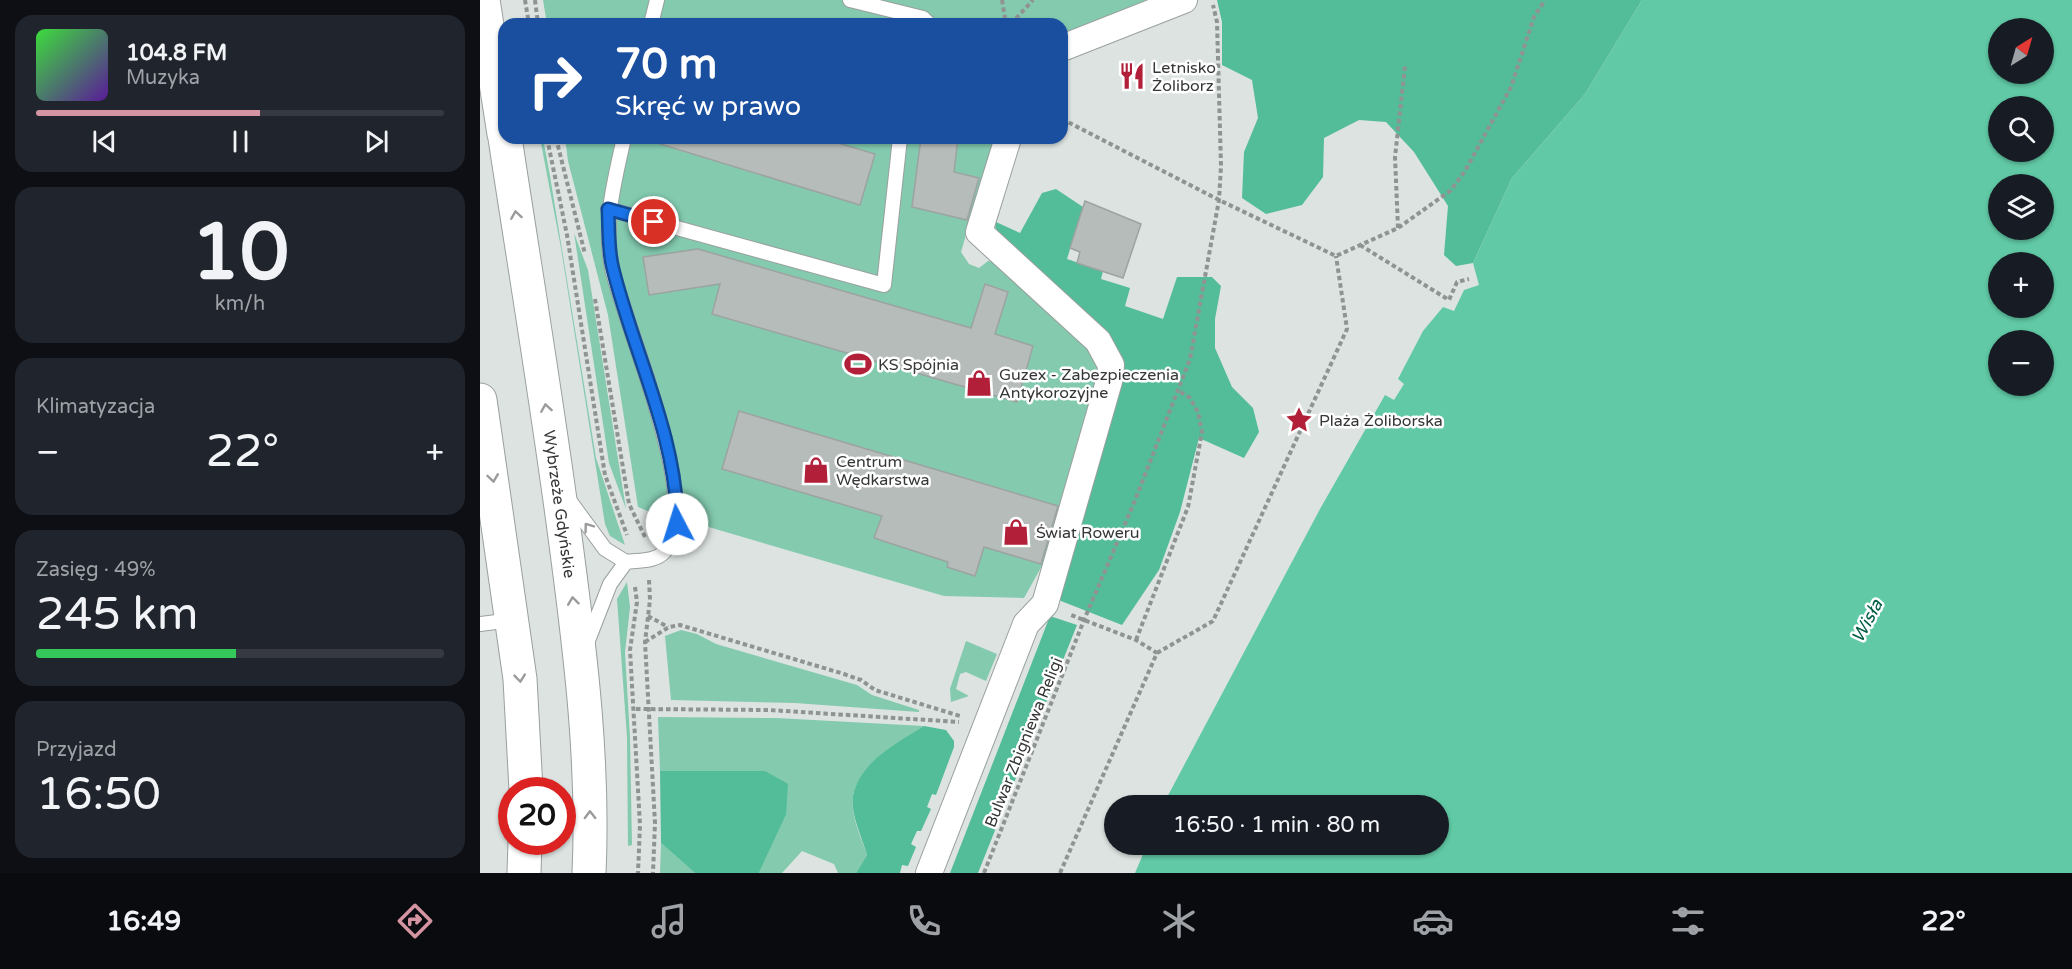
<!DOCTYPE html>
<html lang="pl">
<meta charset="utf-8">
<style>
:root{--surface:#171b24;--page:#20242c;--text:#f1f3f6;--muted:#9ea1a6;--line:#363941;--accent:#d594a1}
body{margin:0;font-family:"Varela Round",sans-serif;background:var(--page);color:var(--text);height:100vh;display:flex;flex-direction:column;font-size:22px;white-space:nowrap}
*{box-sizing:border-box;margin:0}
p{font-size:20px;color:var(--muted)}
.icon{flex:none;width:33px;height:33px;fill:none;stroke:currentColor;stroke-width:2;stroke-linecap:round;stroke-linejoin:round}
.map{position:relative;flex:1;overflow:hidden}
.panel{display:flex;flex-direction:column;gap:15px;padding:15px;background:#0d0f14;width:480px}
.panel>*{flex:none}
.hud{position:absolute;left:18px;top:18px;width:570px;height:126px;border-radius:18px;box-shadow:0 2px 4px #0004;background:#1a4fa0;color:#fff;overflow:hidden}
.needle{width:39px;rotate:37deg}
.fabs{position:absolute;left:1508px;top:18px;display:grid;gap:12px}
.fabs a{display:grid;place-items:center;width:66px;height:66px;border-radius:50%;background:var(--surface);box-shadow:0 2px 4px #0004;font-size:30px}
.speed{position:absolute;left:18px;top:777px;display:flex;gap:12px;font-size:30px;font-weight:700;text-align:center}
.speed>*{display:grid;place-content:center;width:78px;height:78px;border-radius:50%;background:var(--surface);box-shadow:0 2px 4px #0004;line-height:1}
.speed .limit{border:9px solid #d22;background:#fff;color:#111}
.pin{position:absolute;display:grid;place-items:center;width:51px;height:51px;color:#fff;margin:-26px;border:3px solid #fff;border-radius:50%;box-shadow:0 2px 6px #0007}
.me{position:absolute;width:66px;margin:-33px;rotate:355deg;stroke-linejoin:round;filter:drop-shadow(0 0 4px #0008)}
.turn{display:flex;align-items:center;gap:21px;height:126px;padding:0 18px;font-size:27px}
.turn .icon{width:78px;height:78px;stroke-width:2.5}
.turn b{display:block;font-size:42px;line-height:51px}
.big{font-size:45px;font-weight:600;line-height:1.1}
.panel .card{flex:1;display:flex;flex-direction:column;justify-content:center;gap:9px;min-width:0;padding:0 21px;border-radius:18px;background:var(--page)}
.panel .dial{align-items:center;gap:0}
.dial b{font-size:78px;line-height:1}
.song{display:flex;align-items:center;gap:18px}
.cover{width:72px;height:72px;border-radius:9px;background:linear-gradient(135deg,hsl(120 70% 55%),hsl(270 70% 35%))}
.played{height:6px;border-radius:3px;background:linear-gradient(90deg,var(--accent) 55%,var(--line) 55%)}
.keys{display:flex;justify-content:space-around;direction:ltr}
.heat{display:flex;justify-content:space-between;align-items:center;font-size:33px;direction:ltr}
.charge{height:9px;border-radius:4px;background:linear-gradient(90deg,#34c759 49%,var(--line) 0)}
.trip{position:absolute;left:624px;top:795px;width:345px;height:60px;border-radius:30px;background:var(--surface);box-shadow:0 2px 4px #0004;font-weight:600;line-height:60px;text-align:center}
.tab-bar{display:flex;height:96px;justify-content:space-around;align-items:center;background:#090b0e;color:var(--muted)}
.tab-bar .icon{width:42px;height:42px}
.tab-bar .selected{color:var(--accent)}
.tab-bar b{font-size:27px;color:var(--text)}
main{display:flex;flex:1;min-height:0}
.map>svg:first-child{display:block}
.green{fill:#83caaf}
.forest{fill:#53bc99}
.water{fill:#61c9a5;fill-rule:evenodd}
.building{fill:#b5bcb9;stroke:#9da3a1;stroke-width:1.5}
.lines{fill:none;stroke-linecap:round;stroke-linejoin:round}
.lane-casing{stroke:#99a09d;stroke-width:16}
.street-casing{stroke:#99a09d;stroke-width:28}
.primary-casing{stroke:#99a09d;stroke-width:35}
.path{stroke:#8f9492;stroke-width:4;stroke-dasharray:4.5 3;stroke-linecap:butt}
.lane{stroke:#fff;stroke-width:14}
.street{stroke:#fff;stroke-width:26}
.primary{stroke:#fff;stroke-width:33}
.oneway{stroke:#9a9b9a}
.route-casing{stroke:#114b97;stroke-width:15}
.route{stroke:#1a73e8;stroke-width:10}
.labels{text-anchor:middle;stroke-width:5;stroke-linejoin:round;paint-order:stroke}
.poi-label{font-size:16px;fill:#353736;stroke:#fff;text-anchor:start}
.street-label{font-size:16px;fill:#353736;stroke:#fff}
.water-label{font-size:18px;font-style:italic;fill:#005c45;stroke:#fff}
</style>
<main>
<section class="panel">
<div class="card">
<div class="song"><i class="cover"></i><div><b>104.8 FM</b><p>Muzyka</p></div></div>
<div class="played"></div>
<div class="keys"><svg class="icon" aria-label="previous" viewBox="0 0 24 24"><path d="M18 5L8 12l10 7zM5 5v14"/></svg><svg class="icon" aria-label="pause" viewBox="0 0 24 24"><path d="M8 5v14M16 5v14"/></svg><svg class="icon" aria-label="next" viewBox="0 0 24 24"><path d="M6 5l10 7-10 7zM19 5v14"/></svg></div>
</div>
<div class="card dial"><b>10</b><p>km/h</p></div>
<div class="card"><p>Klimatyzacja</p>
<div class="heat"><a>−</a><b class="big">22°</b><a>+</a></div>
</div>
<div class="card"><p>Zasięg · 49%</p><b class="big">245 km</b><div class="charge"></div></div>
<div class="card"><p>Przyjazd</p><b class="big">16:50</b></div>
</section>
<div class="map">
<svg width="1592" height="873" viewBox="0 0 1592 873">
<rect width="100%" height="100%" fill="#dce3e0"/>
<!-- green -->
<path class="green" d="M63,0h603l-84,37v-13h-515z
M60,138h3l7,38 46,282 29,87 -15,-9 -5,-12 -44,-276z
M85,138h429l-33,114 8,12 10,4 9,-7 10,1 96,87 7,20 -58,195 -19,34 -80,-2 -249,-73 2,-12 -40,4 -19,-8 -30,-192 -40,-154z
M94,233l14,37 38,239 -17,-46z
M147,582l3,25 -5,45 5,86 2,107 -4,1 -1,-109 -10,-138z
M201,630l16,4 19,10 141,41 15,10 47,15v2l-124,-9 -124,-3 -6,-64z
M486,641l31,13 -11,27 -20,-9 -6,2 -4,15 13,7 -18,6 -1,-13z
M178,717l118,1 148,8c-26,17 -65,36 -71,70 -3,18 8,42 14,59l-11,18h-18l-4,-9 -32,-13 -20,22h-23l27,-58 -21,-44h-105z
M181,843l34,30h-35z"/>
<!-- forest -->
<path class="forest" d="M737,0h425l-57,94 -73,84 -39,85 -17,3 -12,-11 4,-49 -34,-54 -28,-30 -27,-2 -35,18 -1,39 -21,28 -36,9 -24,-16 2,-46 14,-34 -6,-38 -30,-15v-43z
M576,189l27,18 -16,52 36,12 -2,8 29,9 -5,18 38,13 14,-42h35l9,9 -6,33v29l17,39 21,21 6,24 -15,26 -45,-20 -19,74 -21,58 -37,55 -66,-26 64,-221 -121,-141 -4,-11 1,-4 24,11 22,-40z
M570,616l27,9 -99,248h-28z
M444,726l22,4 8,11v6l-18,48 -4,-1 -5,13 4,2 -10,22h-4l-6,13 5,3 -8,19 -6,-1 -2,8h-44l11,-18c-5,-17 -17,-42 -14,-59 6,-34 44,-53 71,-70z
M180,771h105l23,13 -2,31 -27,58h-64l-34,-30z"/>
<!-- water -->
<path class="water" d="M1162,0h430v873h-937l12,-28 291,-1v-38l-275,-1 157,-296 65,-114 9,5 10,-16 -6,-5 25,-48 20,-24 11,4 10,-21 15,-5 -6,-22 39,-85 73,-84zM1518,28h45v46h-45zM1518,106h45v46h-45zM1518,184h45v46h-45zM1518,262h45v46h-45zM1518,340h45v46h-45z"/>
<!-- building -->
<path class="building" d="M180,138h161l54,16 -15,51 -200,-61z
M441,138h37l-4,34 25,6 -12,42 -55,-13z
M605,201l56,23 -18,54 -46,-15 3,-11 -10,-4z
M218,249l273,79 14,-44 23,8 -13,42 38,12 -16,56 -305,-88 8,-30 -71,11 -6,-38z
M259,411l319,95 -17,58 -57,-17 -9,29 -28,-9 1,-5 -74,-24 8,-22 -160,-47z"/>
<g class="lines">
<defs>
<path id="lane" d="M370,0l73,18 6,6
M171,24l6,-24
M128,209l276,76 16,-147
M89,500l36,49 21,13
M0,624l32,-4
M107,643l23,-59 16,-22c12,-2 29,0 38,-10 42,-43 -40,-228 -52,-284 -9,-46 2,-85 12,-130"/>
<path id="street" d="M582,48l122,-48
M449,873l97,-249 19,-20 65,-226 1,-13 -13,-24 -119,-109 29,-94"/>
<path id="primary" d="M3,0l21,134
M25,138c21,138 44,275 62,414 14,106 27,213 22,321
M0,400l40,279 6,111
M44,873l1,-31"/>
</defs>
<!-- lane casing -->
<use href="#lane" class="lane-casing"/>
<!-- street casing -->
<use href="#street" class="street-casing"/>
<!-- primary casing -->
<use href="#primary" class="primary-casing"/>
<!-- path -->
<path class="path" d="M45,0l4,24
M55,0l3,24
M522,0l4,24
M531,24l22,-24
M582,119l157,81 117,56 62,-28 52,-37 15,-20 46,-84 23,-70 11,-17
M67,138l20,97 38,240 22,60
M76,138l29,116
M918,228l-3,-71 10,-91
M880,245l89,55 8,-18 12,-3
M115,299l34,205 16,33
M169,580l1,20 -5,42 10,181 -2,50
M155,587l2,15 -7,48 10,175 -2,48
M168,616l20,11
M656,640l52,-133 14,-75 -4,-20 -8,-14 -11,-7
M165,642l24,-15 11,-2 164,49 17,6 14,10 85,26
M677,653l56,-32 134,-292 -11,-73
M156,709l133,1 190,12
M504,873l100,-253 50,-117 56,-144 29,-159 2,-34 -4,-144 -4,-17
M580,873l97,-220 -21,-13 -65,-25"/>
<!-- lane -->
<use href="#lane" class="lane"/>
<!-- street -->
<use href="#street" class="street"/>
<!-- primary -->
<use href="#primary" class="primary"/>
</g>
<!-- one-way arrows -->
<defs><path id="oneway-chevron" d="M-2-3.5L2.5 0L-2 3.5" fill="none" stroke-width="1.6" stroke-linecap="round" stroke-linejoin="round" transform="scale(1.5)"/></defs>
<g class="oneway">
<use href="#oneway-chevron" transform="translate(36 215) rotate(-99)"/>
<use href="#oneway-chevron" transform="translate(66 408) rotate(-99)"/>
<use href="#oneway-chevron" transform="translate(13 478) rotate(82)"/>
<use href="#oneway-chevron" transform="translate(108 527) rotate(-126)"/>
<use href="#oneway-chevron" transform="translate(93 601) rotate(-97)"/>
<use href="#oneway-chevron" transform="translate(40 678) rotate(84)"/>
<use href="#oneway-chevron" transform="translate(110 815) rotate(-91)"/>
</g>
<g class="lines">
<defs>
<path id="route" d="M174,222l-46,-13c1,20 0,42 5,60 20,82 65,170 64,255"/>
</defs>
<!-- route casing -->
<use href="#route" class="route-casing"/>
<!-- route -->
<use href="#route" class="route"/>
</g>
<!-- icons -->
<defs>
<symbol id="restaurant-bare" viewBox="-9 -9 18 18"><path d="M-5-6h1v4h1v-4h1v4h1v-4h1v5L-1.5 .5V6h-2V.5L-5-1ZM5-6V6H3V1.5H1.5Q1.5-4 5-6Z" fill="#b21f39" stroke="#fff" stroke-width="2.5" paint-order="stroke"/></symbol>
<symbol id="stadium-bare" viewBox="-9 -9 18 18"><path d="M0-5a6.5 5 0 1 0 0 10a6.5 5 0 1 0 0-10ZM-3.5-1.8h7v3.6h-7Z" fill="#b21f39" stroke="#fff" stroke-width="2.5" paint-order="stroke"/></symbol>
<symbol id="shop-bare" viewBox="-9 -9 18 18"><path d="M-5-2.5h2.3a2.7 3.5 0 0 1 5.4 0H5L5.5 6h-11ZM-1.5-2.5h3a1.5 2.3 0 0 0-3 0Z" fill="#b21f39" stroke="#fff" stroke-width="2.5" paint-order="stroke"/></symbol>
<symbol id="sight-bare" viewBox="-9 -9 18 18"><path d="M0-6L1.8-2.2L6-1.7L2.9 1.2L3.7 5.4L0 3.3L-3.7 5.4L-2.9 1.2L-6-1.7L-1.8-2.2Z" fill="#b21f39" stroke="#fff" stroke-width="2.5" paint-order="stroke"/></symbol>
</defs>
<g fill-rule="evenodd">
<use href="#restaurant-bare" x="633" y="57" width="38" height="38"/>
<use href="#stadium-bare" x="359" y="345" width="38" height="38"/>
<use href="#shop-bare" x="480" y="364" width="38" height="38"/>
<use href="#sight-bare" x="800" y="401" width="38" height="38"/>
<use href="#shop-bare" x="317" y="451" width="38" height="38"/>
<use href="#shop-bare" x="517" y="513" width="38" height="38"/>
</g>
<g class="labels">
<!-- poi labels -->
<g class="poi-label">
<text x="672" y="73">Letnisko<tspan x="672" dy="18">Żoliborz</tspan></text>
<text x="398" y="370">KS Spójnia</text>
<text x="519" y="380">Guzex - Zabezpieczenia<tspan x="519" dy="18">Antykorozyjne</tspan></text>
<text x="839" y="426">Plaża Żoliborska</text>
<text x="356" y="467">Centrum<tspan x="356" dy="18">Wędkarstwa</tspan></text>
<text x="556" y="538">Świat Roweru</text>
</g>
<!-- street labels -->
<g class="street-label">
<text transform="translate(80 504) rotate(82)" y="6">Wybrzeże Gdyńskie</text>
<text transform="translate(543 742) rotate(-68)" y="6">Bulwar Zbigniewa Religi</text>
</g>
<!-- water labels -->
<g class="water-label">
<text transform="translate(1387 621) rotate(-62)" y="6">Wisła</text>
</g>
</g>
</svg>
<div class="fabs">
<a><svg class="needle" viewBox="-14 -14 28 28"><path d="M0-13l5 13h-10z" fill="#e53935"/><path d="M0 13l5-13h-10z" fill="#9ea1a6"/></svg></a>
<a><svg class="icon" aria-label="search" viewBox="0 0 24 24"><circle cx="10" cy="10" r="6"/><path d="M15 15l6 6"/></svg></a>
<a><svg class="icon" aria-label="layers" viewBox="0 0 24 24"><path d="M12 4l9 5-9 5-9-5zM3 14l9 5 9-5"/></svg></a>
<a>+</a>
<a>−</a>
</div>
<div class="speed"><div class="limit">20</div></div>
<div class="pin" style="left:174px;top:222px;background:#d93025"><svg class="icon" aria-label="arrive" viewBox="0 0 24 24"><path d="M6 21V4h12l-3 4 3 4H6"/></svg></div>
<svg class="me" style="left:197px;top:524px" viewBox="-20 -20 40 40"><circle r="19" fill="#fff"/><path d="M0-13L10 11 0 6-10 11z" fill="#1a73e8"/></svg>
<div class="trip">16:50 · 1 min · 80 m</div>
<div class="hud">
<div class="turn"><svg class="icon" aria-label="right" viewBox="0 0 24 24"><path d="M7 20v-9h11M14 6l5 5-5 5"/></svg><div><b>70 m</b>Skręć w prawo</div></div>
</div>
</div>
</main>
<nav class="tab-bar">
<b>16:49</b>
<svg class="icon selected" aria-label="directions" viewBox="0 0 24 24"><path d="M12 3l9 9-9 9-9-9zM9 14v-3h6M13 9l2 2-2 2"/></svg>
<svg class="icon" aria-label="music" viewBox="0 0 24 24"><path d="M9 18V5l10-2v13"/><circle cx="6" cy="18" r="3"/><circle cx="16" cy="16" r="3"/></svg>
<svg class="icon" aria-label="phone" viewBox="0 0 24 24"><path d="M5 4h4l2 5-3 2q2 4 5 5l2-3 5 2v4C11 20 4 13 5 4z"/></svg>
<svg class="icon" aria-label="climate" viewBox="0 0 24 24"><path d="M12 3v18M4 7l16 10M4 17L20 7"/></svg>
<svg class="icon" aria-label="car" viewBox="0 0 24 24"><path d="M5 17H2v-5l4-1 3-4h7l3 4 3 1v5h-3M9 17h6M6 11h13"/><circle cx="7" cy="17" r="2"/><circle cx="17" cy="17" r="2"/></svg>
<svg class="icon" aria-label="filters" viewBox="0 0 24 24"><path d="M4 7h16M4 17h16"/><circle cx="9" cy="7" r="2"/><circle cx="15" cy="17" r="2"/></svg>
<b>22°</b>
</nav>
